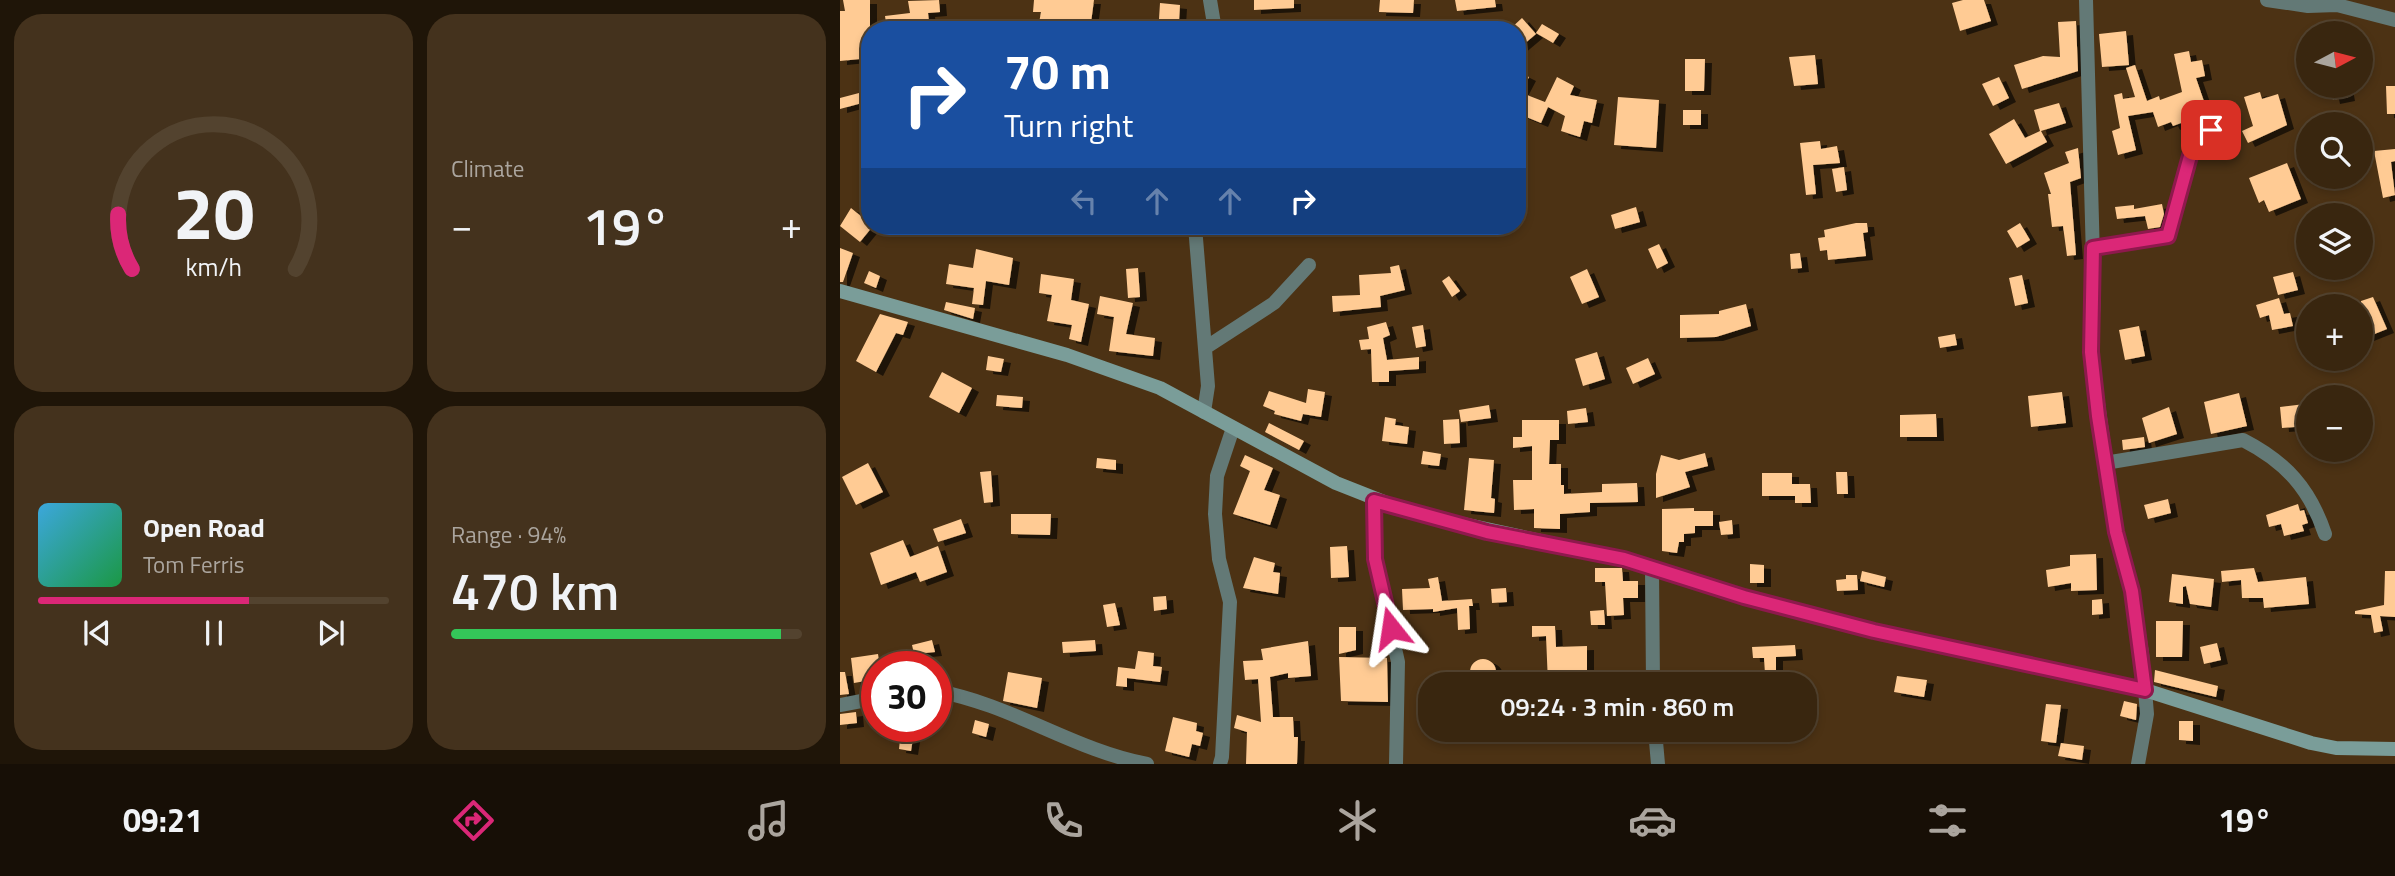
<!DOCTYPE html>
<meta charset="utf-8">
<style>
:root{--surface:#39260f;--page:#44321d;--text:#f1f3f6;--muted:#aba59e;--line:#53432f;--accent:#db2777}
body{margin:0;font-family:"Titillium Web",sans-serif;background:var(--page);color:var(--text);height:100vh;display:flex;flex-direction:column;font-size:26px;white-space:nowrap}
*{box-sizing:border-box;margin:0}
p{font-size:23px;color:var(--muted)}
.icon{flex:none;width:38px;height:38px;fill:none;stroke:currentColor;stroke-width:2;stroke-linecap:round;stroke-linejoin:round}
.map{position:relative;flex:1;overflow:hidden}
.details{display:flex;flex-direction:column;gap:14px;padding:14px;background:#1f1508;width:840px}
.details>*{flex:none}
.hud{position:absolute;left:21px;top:21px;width:665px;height:214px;border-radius:28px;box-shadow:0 4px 10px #0003,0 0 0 2px var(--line);background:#1a4fa0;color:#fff;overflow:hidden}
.needle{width:46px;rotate:83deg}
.buttons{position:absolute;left:1456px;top:21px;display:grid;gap:14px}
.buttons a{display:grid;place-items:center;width:77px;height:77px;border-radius:50%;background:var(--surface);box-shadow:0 4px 10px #0003,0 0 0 2px var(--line);font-size:35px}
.speed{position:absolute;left:21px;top:651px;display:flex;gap:14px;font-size:35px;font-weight:700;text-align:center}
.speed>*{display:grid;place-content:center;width:91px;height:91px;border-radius:50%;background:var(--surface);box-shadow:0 4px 10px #0003,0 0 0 2px var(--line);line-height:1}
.speed .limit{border:10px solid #d22;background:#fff;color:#111}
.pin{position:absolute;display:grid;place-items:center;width:60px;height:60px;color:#fff;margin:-30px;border-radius:14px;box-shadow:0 4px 10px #0006}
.me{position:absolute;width:77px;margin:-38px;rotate:345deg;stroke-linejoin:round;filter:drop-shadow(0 0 5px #0008)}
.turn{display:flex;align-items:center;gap:24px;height:147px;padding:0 28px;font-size:32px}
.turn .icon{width:91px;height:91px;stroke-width:2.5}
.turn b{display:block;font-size:49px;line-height:60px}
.lanes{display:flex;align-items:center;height:66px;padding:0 28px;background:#0003;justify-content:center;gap:35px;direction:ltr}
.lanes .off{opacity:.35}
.big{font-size:52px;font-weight:600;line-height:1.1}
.details .tile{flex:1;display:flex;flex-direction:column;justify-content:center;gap:10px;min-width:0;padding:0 24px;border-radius:28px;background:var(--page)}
.details .dial{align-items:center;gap:0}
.dial svg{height:182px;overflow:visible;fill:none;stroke:var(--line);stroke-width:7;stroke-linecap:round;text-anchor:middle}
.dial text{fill:var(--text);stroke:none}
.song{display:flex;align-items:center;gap:21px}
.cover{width:84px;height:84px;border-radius:10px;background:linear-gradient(135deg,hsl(200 70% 55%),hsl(140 70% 35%))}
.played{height:7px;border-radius:4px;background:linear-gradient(90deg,var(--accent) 60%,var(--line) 60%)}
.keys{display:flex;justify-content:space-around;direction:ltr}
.heat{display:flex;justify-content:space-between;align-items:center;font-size:38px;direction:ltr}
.charge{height:10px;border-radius:5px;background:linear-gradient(90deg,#34c759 94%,var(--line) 0)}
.details .tiles{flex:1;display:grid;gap:14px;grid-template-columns:repeat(2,1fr)}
.trip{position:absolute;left:578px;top:672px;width:399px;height:70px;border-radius:28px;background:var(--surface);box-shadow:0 4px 10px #0003,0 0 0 2px var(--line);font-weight:600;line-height:70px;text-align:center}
.tab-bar{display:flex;height:112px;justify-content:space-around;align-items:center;background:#170f06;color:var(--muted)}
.tab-bar .icon{width:49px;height:49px}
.tab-bar .on{color:var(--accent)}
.tab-bar b{font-size:32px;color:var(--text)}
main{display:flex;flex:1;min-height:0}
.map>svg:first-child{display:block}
.building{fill:#ffcb94;filter:url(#shadow)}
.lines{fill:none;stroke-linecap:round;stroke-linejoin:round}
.minor{stroke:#637976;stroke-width:14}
.secondary{stroke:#7a9d99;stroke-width:14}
.route-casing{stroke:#8e194d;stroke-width:18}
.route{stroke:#db2777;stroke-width:12}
</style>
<main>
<section class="details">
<div class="tiles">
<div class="tile dial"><svg viewBox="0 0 100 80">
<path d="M14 69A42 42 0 1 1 86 69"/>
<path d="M14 69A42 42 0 0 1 8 45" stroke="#db2777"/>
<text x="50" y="56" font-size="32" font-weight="700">20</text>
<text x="50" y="72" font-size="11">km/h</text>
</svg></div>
<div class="tile"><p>Climate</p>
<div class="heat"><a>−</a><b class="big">19°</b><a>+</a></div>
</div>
<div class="tile">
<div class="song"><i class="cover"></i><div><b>Open Road</b><p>Tom Ferris</p></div></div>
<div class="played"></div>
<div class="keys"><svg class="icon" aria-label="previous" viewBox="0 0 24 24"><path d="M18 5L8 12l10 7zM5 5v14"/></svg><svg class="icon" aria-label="pause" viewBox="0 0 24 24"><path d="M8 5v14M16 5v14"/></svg><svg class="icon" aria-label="next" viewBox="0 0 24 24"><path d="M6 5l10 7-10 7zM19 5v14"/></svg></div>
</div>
<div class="tile"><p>Range · 94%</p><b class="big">470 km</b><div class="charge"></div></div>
</div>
</section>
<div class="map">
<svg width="1555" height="764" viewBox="0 0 1555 764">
<defs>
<filter id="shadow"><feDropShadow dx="7" dy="4" stdDeviation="0" flood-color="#0009"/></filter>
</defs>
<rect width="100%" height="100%" fill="#4c3214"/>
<!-- building -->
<path class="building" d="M3,0h27v58l-30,3v-50h5z
M99,0l1,12 -12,1 2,17h-43l-2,-14 25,-3 -2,-12z
M194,0h60l-4,30h-26l1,-3 -26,-4 2,-11h-8z
M414,0h40v8l-40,2z
M540,0h34l-1,13 -34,-1z
M615,0h40l1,7 -39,4z
M1123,0h21l7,21 -31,10 -8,-28z
M320,3l20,2 -1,16 -20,-2z
M682,18l14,16 -19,16v-20h-8z
M1236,21l2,50 -56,18 -8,-24 29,-9 17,1 -2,-35z
M702,24l17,10 -6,9 -17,-10z
M1286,31l3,34 -27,2 -3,-33z
M1349,51l2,11 11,-2 3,16 -9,2 12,35 -35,13 -2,-4 -13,5 -5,-15 -25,4 8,34 -18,5 -6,-24 8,-3 -6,-33 8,-2 1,6 12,-2 -9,-29 9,-3 12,36 12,-5 1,4 22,-8 -8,-38z
M975,55l3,29 -24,2 -5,-29z
M845,59h20l-1,32h-19z
M677,71l12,6 -12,23z
M717,77l17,9 -4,9 27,5 -5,23 -8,-2 -4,16 -19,-6 4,-15 -17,-9 -7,16 -22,-9 8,-19 18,7z
M1159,77l10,21 -16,8 -11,-22z
M1490,86h16l2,11 -15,3z
M1546,86h9v28h-8z
M1420,92l2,7 16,-5 9,31 -39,18 -6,-12 11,-5 -9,-29z
M19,93l3,10 -22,6v-11z
M778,97l41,3 -3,48 -42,-3z
M1219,103l7,20 -25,8 6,11 -41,22 -17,-30 25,-15 11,19 15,-7 -6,-21z
M843,110h18v15h-18z
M980,141l1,8 16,-3 3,17 -27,2 3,29 -10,1 -6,-52z
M1238,148l3,30 -11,4 6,73 -9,1 -4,-30 -11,1 -4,-33h3l-7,-21 25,-10 -4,-11z
M1555,149v12l-4,1 4,33 -12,3 -9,-47z
M1447,163l14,36 -32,13 -5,-12 -5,3 -10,-25z
M1004,167l3,23 -11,2 -4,-23z
M1322,204l2,10 -4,13 -12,2 -3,-13 -28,3 -2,-12 19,-2v4z
M796,207l4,15 -25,7 -4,-14z
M11,208l22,18 -13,16 -20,-16z
M1016,223h11l1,9 -5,1 3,23 -38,4 -1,-10 -7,1 -2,-13 7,-1 -1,-7z
M1180,223l10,17 -13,8 -10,-17z
M819,244l9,19 -11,6 -9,-20z
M0,248l13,5 -10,29h-3z
M136,249l37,9 -4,27 -23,-4 -3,24 -11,-1 2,-16 -28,-4 3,-20 24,4z
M960,253l2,15 -11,1 -1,-15z
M559,265l6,25 -25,6 1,11 -48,5 -1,-16 28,-1 -1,-20 32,-2 -1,-6z
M298,268l2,29 -12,1 -2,-29z
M747,269l12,28 -17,7 -12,-27z
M29,271l11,5 -4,12 -12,-5z
M1453,272l5,18 -20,5 -5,-18z
M201,274l33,5 -3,21 18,4 -8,38 -12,-3 3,-14 -25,-4 5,-26 -13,-2z
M1182,275l6,28 -13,3 -6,-28z
M609,276l11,15 -8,6 -10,-16z
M260,296l33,7 -7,31 29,4 -2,18 -44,-5 5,-34 -17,-3z
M1533,297l14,32 -20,8 -6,-15v-21z
M1439,298l5,16 6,-1 3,13 -21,4 -3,-15 -9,3 -4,-13z
M106,302l29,6 -2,11 -29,-9z
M906,304l5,22 -35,11 -36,1v-23l39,-1v-3z
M40,314l28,8 -5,13 -7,-2 -20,39 -20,-11z
M546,322l4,13 -7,3 4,22 32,-3v12l-30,2v11h-17l-1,-33 -10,1 -2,-10 10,-1 -2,-12z
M583,325l3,21 -10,2 -4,-21z
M1299,326l6,30 -20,4 -6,-30z
M1115,334l2,11 -17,3 -2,-11z
M757,352l8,27 -22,7 -8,-27z
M148,356l16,3 -3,13 -15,-2z
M808,358l7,16 -22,10 -7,-16z
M102,372l30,16 -13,25 -30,-16z
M468,389l17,3 -4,25 -18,-3 -2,7 -27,-7 1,-3 -12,-5 6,-15 37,12z
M1222,392l4,31 -35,4 -3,-31z
M1399,393l8,33 -36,8 -7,-32z
M157,395l26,2 -1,11 -26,-2z
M1465,404l2,22 -25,2 -2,-21z
M649,405l2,13 -30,4 -2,-12z
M1329,407l8,27 -28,9 -7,-25z
M746,408l2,14 -20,2 -1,-13z
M1096,414l1,23h-37v-22z
M545,417l11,2 -1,6 14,2 -2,17 -25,-3z
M619,419l1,24 -16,1 -1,-24z
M682,420h37v20h-9l-1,24h12v21h3v9l38,-2v-8l35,-1 1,19 -48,1v9l-30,2v15l-26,-1v-19l-20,1 -1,-30h19v-34l-19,2v-11h9z
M429,423l35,18 -5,9 -34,-18z
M1304,437l1,10 -22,3 -1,-10z
M583,451l18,3 -2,12 -18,-2z
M865,453l3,13 -23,6 5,15 -34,11v-24l5,-19 18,5z
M405,455l28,13 -9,22 16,5 -10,30 -37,-11 17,-43 -10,-5z
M257,458l19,2v10l-20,-2z
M629,458l25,2 -3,38 4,1 -1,14 -30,-3z
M28,463l15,29 -27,13 -14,-28z
M151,471l2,31 -9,1 -4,-31z
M996,472h11l1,22h-11z
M922,473h30v11h18l1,19h-16v-7h-33z
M1328,499l3,14 -23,6 -4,-14z
M1458,504l2,7 4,-1 4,13 -6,2 2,6 -20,5 -3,-12 -12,3 -3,-12z
M854,508v3h19v15h-18v7l-11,1v8h-5l-2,11 -15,-2v-42z
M171,514h40l-1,21 -39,-1z
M121,519l5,14 -28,9 -5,-13z
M892,520l1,14 -12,1 -2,-13z
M63,540l7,17 28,-11 9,26 -27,10 -4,-10 -35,13 -11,-32z
M507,546l2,31 -18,1 -1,-31z
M1256,554l1,36 -26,1v-8l-23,4 -2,-17 24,-4v-11z
M414,557l21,6 -2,9 7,1 -2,21 -35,-6z
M910,564l14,1v18h-14z
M755,568h27l1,13h15v17h-15l1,17 -17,1 -2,-34h-10z
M1414,568l4,14 48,-5 3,27 -45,4 -1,-10h-21l-1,-18 -19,2 -1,-11z
M1022,571l24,6 -2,10 -24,-6z
M1545,571h10v46l-15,-1 3,15 -9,2 -3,-18 -16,-1v-3l29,-6z
M1332,574l42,5 -3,28 -21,-3 -4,-18 -3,1v17l-14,-2z
M1006,575h11l1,15 -21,1 -1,-11 10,-1z
M598,577l4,24 30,-2 1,7h-4l1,23 -12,1 -1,-22 -24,4v-3l-30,1 -1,-21 28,-1 -2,-9z
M666,588l1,14 -15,1 -1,-14z
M326,596l1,13 -13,2 -1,-14z
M1262,599l1,15 -11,1v-15z
M275,603l5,22 -13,2 -4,-22z
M764,610l1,15h-14l-1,-14z
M1316,621h27l-1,36h-26z
M692,626h23l1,21 31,-1v26l-30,1v9l-9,1 -2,-47 -14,1z
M499,627h17v23l-17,4z
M92,640l3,12 -10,1 2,14h-10l-5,-22z
M255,640l1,11 -33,2 -1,-11z
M468,641l3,35 -23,2v-5l-18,4 3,40h20l1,20h4l-1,27h-51l1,-32 -13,-4 3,-13 24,7 -3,-43 -13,1 -2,-19 20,-1 -2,-11z
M1377,643l4,17 -17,4 -4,-17z
M955,645l1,11 -20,1v17h-11l-1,-16h-11l-1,-11z
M298,651l16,2 -1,13 9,1 -2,15 -33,-4v9l-11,-1 2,-19 17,2z
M38,654l2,13h-3v12l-23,4 -3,-25z
M499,657l48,1 1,44 -47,-1z
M630 672a13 13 0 1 1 26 0a13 13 0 1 1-26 0Z
M1315,670l63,16 -2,11 -62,-15z
M0,672h5l4,22 -9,1z
M168,672l34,6 -5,30 -34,-7z
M1057,676l30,4 -3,17 -30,-5z
M1284,701l13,3 -1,16 -16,-4z
M1206,704l15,1 -5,38 -15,-2z
M16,712l1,11 -17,2v-11z
M333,717l24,6 -1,8 7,2 -3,13 -8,-2 -3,13 -24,-6z
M135,720l14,4 -3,13 -14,-4z
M1339,721h14v20l-14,-1z
M61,730l13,2 -3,19 -12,-2z
M1221,743l23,3 -2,14 -24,-4z"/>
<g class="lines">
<!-- minor -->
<path class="minor" d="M370,0l5,30
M1246,0l8,295 -3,58 25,179 16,59 10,62 5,61 -9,50
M1427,0l41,6 29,-1 58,15
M355,226l13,160 -4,26
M1253,248l75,-12 22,-81 21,-25
M365,348l69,-45 35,-38
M1265,463l138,-23c43,22 67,49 82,94
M535,501v58l23,103 -2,102
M812,568l1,116
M96,691c75,13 137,59 211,73
M0,705l37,-7
M815,730l3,34
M380,764l2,-7 8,-155 -11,-43 -4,-45 2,-38 16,-48"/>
<!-- secondary -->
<path class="secondary" d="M0,291l227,64 93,33 176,95 76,30 212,46 120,38 130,34 271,59 166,53 25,5 59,1"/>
</g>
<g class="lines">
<defs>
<path id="route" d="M551,628l-16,-69 -1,-58 113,31 137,27 120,38 130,34 271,59 -13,-99 -16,-59 -18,-116 -7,-64 2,-104 75,-12 22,-80 21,-26"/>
</defs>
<!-- route casing -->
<use href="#route" class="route-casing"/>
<!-- route -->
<use href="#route" class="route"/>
</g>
</svg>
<div class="buttons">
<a><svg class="needle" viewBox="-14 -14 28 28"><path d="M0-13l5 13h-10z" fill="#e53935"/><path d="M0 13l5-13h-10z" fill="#aba59e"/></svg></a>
<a><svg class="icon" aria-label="search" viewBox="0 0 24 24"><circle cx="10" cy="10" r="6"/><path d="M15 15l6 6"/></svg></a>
<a><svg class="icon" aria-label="layers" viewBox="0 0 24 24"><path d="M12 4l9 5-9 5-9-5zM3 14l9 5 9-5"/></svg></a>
<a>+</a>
<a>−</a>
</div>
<div class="speed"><div class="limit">30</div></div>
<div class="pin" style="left:1371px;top:130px;background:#d93025"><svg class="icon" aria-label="arrive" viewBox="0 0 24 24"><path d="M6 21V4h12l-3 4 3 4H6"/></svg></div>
<svg class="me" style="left:551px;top:628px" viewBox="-20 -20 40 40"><path d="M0-17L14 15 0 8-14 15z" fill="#db2777" stroke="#fff" stroke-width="4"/></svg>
<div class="trip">09:24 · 3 min · 860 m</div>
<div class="hud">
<div class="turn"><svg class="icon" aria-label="right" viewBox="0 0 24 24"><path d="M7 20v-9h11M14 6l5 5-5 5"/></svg><div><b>70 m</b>Turn right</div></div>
<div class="lanes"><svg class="icon off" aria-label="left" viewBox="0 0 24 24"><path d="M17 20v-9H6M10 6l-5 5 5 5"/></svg><svg class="icon off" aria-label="ahead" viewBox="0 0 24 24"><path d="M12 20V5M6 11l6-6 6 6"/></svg><svg class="icon off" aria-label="ahead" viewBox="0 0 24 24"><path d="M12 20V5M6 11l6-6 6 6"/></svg><svg class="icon" aria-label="right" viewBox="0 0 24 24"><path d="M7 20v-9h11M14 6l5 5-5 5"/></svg></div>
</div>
</div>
</main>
<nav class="tab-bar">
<b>09:21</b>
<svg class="icon on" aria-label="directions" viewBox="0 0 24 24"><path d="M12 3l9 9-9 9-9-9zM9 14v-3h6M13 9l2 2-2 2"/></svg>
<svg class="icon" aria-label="music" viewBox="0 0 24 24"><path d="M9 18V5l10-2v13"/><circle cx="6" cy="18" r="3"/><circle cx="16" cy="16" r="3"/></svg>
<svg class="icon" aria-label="phone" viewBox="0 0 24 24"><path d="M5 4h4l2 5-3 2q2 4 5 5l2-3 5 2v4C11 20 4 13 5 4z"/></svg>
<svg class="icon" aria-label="climate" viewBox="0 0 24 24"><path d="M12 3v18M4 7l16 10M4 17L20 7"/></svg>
<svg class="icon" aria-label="car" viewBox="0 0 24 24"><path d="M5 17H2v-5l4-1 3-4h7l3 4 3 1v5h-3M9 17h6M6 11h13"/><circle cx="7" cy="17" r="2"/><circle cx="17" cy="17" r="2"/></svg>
<svg class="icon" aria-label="filters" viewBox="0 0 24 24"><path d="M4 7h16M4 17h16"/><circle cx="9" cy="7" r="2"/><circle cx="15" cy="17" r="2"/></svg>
<b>19°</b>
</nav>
